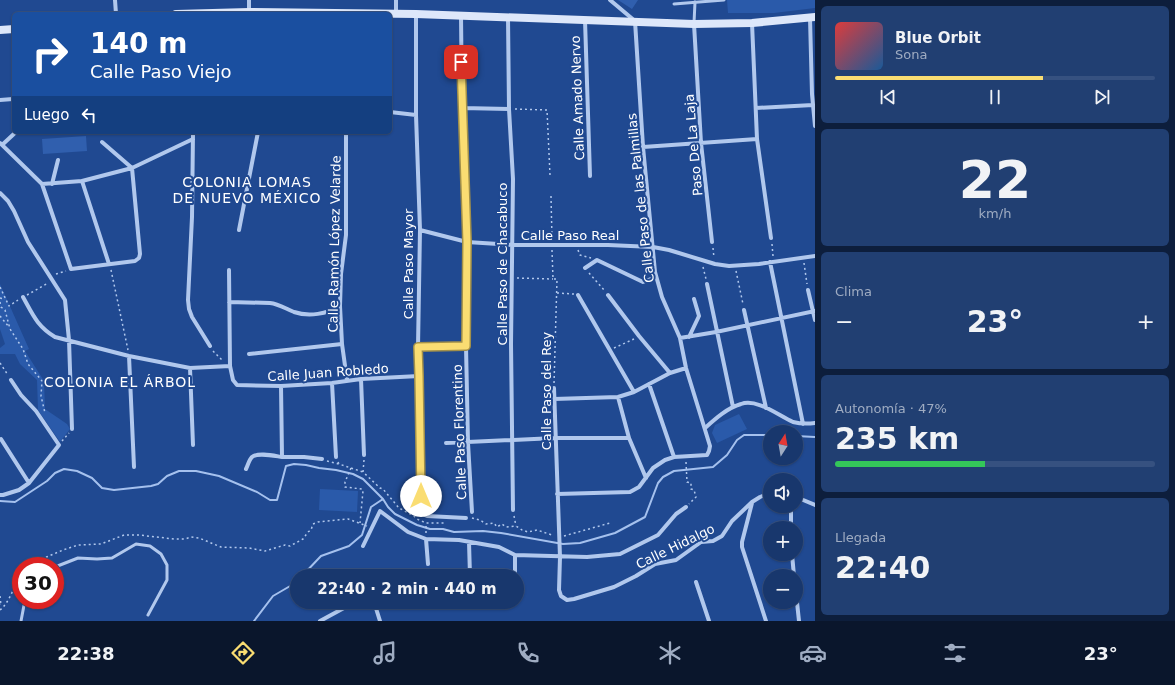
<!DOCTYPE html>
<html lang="es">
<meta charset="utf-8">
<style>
:root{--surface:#18376d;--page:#213f72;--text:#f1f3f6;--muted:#9facc2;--line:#365180;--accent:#fadd72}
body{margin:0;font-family:"DejaVu Sans",sans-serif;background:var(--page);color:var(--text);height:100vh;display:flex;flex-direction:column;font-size:15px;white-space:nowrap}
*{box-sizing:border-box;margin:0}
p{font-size:13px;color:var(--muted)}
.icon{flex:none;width:22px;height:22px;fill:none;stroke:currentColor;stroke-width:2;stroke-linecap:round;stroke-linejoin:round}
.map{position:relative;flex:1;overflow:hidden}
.sheet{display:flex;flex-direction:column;gap:6px;padding:6px;background:#0d1e3c;width:360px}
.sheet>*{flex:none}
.banner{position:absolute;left:12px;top:12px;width:380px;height:122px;border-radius:6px;box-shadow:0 1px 3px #0004,0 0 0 1px var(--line);background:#1a4fa0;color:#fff;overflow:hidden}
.needle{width:26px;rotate:11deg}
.tools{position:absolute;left:763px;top:425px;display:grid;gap:8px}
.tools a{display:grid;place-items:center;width:40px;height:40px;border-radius:50%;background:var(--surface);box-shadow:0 1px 3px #0004,0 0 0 1px var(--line);font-size:20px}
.speed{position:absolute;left:12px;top:557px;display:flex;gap:8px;font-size:20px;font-weight:700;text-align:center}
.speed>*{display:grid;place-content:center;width:52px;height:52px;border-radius:50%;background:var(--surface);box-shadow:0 1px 3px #0004,0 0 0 1px var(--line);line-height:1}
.speed .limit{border:6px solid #d22;background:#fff;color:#111}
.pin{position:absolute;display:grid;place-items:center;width:34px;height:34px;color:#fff;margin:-17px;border-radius:8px;box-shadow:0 2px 6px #0006}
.me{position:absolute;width:44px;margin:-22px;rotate:0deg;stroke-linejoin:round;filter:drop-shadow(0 0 3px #0008)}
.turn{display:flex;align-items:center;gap:14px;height:84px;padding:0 12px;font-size:18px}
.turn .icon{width:52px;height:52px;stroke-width:2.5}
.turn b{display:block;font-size:28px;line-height:34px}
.then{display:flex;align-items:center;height:38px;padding:0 12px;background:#0003;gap:8px;font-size:15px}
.big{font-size:30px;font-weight:700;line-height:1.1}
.sheet .widget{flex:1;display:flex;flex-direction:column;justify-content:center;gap:6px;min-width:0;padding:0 14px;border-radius:6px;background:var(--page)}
.sheet .dial{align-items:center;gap:0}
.dial b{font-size:52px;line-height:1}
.song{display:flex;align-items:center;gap:12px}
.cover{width:48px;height:48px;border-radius:6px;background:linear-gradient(135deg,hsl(0 70% 55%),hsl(210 70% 35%))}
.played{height:4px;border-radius:2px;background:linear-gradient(90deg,var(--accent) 65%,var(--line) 65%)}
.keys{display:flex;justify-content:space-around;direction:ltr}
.heat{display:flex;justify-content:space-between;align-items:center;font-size:22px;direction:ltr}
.charge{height:6px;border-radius:3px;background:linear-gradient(90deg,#34c759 47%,var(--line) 0)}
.trip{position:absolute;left:290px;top:569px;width:234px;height:40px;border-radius:20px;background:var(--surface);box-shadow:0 1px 3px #0004,0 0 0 1px var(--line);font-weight:700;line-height:40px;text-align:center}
.dock{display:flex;height:64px;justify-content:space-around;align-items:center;background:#0a162c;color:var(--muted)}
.dock .icon{width:28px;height:28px}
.dock .active{color:var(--accent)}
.dock b{font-size:18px;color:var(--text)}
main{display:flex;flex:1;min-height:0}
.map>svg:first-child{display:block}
.green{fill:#2a5aaa}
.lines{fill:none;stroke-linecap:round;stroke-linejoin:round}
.stream{stroke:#a5c1ee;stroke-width:2}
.building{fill:#305fae}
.path{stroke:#b1c8ed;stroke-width:1.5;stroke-dasharray:2 3;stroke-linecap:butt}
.lane{stroke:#b1c8ed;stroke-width:3}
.street{stroke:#b1c8ed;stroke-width:4}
.secondary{stroke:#dde7fa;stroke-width:8}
.route-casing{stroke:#a2904a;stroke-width:10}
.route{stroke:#fadd72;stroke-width:7}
.labels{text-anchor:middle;stroke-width:4;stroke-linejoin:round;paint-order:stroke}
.street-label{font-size:13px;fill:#fff;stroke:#204991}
.neighbourhood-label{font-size:14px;letter-spacing:1px;fill:#fff;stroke:#204991}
</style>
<main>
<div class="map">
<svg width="815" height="621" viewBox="0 0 815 621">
<rect width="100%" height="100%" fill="#204991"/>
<!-- green -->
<path class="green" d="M727,0h88v8l-41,5h-46z
M0,284l29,65 -4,2 19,30 1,28 22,15 3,5 -10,13 -22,-32 -1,-30 -17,-16 -5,-10h-15v-6l5,-4 -5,-15z
M739,414l8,15 -30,14 -5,-10 3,-8z
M320,489l38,2 -1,21 -38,-2z"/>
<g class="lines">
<!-- stream -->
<path class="stream" d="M796,436l19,1
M0,501l15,1 32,-21 8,-8 9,-4 13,2 15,7 10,10 12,2 37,-4 7,-2 9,-8 12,-5h17l23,5 38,16 13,8h7l9,-34 8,-2 12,1 13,3 17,2 17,4 10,5 20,20 5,8 7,7 22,11 13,4h13l11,3 29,-1 18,2 62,11 17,-1 35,-10 30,-16 13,-34 5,-6 11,-6 39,-4 14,-12 10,-15 7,-5h26
M302,576l19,-20 28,-10 13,-11 9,-28 12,-8
M254,621l19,-25 24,-14"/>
</g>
<!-- building -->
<path class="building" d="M618,0h20l-6,9z
M86,136l1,15 -44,3 -1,-15z"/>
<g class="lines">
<!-- path -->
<path class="path" d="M515,109l32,1 3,65
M551,196l1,44
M772,244l1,12
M713,248l1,10
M552,250l1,29h4l-3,105
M578,250l2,5 11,3
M804,263l3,21
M703,267l3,12
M111,270l17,80
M736,271l7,33
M589,273l16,18
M56,274l10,-3
M517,278l36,1
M0,287l9,19 9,-6
M557,293l17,1
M27,295l21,-12
M0,298l5,1
M0,302l1,5 4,3 5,19 13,20 5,15 14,17 -1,15 4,17
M0,316l9,11
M614,348l20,-9
M213,351l10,10
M0,363l8,12
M62,441l7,-8
M364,460l-1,12 17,16 3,1 16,19 15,8 3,3 9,4h20
M327,461l12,3
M338,462l1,2 24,8
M686,462l1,20 4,1v6l3,1 2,7 -7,7
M351,468l-6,14v5l17,2 1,2 -3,32
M514,516l2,10
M472,518l8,2 6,4 8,-1 3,4 5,-3 4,3 10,-1 6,4 6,2 9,-2 15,5
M426,533v-10
M564,536l46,-13
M34,566l8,-7 21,-9 15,-5 23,-1 23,-9h15l35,4h11l6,-2 8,1 22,9 28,1 16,3 20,-6 5,1 13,-7 5,-7 3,-2 2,-6 5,-2 30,-3 19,7
M0,596l1,9 -1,-1
M0,610c10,-8 12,-22 21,-31"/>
<!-- lane -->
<path class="lane" d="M674,4l50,-4
M694,23l1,-21
M55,567l23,-9 19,1 15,-1 24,-14 14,2 11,8 6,11v15l-19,35
M21,621l4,-21"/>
<!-- street -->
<path class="street" d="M115,0l1,14
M249,0v12
M396,13v-13
M416,14v101l4,115 -2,117 1,29 2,134 1,4 5,2 39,2
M461,15l1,93 5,134 -1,104 2,97 4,69
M508,17l1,92 4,70 -2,165 2,166
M810,18l2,76 3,32
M585,20l5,156
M752,23l5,116 14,99
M694,24l7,119 11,99
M0,100l13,-1
M462,108l47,1
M756,108l57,-3
M390,112l26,3
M193,132l-1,85 -4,83 1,9 3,8 18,29
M346,132v103l-5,39 -1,32 2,38 5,36
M0,143l42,41 29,85 64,-8 4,-3 1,-4 -8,-86 -30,-26
M2,145l14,-13
M643,147l114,-8
M82,181l27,83
M42,184l40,-3 50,-13 61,-29
M52,184l6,-24
M0,193l8,8 6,10 14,31 37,58 4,40 3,89
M239,230l19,-98
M420,230l47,12 45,3h96l45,2 16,3 46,14 14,2 30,-2 56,-8
M770,262l33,162
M585,268l12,-8 46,22 13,-5
M229,270l1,96 3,14 4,5 44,1 51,-3 29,-4 58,-3
M707,284l26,123
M808,290l7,30
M578,295l56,97
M608,295l31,41 31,37
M23,297c10,18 14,29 32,40l74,19 61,12 40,-2
M229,302l41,1c9,1 16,6 24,9 15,5 33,2 46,-6
M744,310l22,98
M689,337l10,-21 -5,-17
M680,338l36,-6 99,-21
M418,347l48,-1
M249,354l93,-10
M129,356l5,111
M190,368l3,77
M361,379l3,76
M332,383l4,74
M649,384l25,73
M554,388l6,169 -1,33 2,6 6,4 7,-1 40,-12 22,-11 19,-12 21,-4 25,-18 12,-1 9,-5 10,-15 20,-19 8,-5 10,-4
M618,397l11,41 17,40
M554,399l64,-2 16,-5 36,-19 16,-5
M705,428c10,-9 22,-20 36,-24 16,-6 38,12 52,18 8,2 14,2 22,1
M1,439l28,44
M446,443l109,-5h74
M282,457h22l18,2
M246,469c2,-4 3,-9 6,-12 6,-5 23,-1 30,0l-1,-71
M557,494l73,-2 9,-5 14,-19 12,-8 9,-3 33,-2 2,-4 1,-5 -24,-78 -6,-30 -18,-41 -7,-25 -12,-125 -8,-126 -25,-21
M0,495h3l16,-5 10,-7 30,-38 -23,-34 -15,-16 -10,-15
M796,497l19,8
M752,503l-10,39v5l24,74
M791,506v22
M426,539l2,25
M469,542l1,34
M363,546l17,-35 28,21 18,7 33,1 40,7 16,8 72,2 33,-3 38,-19 18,-21 10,-7
M792,554l2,22
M515,555v21
M696,582l13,39
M796,593l3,28
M374,602l6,19
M320,621l35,-19"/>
<!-- secondary -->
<path class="secondary" d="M176,14l73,-2 167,2 278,10 58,-1 63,-6
M0,30l14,-1"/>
</g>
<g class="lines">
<defs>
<path id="route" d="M421,496l-2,-120 -1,-29 48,-1 1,-104 -6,-180"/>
</defs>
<!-- route casing -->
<use href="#route" class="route-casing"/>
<!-- route -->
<use href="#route" class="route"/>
</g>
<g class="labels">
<!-- street labels -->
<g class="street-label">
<text transform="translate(577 98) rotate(-92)" y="5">Calle Amado Nervo</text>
<text transform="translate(693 145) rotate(-95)" y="5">Paso De La Laja</text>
<text transform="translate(640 198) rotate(-96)" y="5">Calle Paso de las Palmillas</text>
<text x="570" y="240">Calle Paso Real</text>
<text transform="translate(334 244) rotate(-89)" y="5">Calle Ramón López Velarde</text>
<text transform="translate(408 264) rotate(-90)" y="5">Calle Paso Mayor</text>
<text transform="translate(502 264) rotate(-90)" y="5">Calle Paso de Chacabuco</text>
<text transform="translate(328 372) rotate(-4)" y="5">Calle Juan Robledo</text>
<text transform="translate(546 391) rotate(-90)" y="5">Calle Paso del Rey</text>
<text transform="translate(459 432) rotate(-92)" y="5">Calle Paso Florentino</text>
<text transform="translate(675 546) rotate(-26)" y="5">Calle Hidalgo</text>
</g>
<!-- neighbourhood labels -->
<g class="neighbourhood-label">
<text x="247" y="187">COLONIA LOMAS<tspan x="247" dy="16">DE NUEVO MÉXICO</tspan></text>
<text x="120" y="387">COLONIA EL ÁRBOL</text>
</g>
</g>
</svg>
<div class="tools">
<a><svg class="needle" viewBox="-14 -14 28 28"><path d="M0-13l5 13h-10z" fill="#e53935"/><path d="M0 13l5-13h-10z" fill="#9facc2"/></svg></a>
<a><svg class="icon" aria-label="sound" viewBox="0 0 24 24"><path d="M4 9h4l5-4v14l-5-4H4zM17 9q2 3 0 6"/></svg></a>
<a>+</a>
<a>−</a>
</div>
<div class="speed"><div class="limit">30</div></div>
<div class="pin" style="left:461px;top:62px;background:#d93025"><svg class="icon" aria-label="arrive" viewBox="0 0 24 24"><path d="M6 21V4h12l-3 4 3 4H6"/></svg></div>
<svg class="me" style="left:421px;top:496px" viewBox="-20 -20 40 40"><circle r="19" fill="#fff"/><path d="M0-13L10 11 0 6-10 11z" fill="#fadd72"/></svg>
<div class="trip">22:40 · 2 min · 440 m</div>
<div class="banner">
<div class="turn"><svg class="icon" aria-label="right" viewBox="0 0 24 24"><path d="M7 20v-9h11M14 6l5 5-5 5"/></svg><div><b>140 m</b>Calle Paso Viejo</div></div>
<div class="then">Luego<svg class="icon" aria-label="left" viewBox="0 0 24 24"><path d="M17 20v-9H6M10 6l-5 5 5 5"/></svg></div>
</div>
</div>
<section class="sheet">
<div class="widget">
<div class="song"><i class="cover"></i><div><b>Blue Orbit</b><p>Sona</p></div></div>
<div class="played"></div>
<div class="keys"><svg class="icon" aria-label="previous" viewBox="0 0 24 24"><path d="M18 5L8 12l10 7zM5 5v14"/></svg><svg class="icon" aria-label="pause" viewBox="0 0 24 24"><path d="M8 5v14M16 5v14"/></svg><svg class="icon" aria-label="next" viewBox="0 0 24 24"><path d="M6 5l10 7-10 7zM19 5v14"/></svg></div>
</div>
<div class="widget dial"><b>22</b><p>km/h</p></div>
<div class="widget"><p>Clima</p>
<div class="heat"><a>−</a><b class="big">23°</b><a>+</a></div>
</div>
<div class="widget"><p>Autonomía · 47%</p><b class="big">235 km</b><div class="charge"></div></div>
<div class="widget"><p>Llegada</p><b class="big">22:40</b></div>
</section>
</main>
<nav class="dock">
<b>22:38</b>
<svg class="icon active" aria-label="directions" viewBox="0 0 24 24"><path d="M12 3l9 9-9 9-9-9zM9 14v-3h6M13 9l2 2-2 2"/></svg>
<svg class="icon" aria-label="music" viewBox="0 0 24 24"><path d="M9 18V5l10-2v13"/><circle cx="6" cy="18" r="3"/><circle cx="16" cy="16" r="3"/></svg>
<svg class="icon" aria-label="phone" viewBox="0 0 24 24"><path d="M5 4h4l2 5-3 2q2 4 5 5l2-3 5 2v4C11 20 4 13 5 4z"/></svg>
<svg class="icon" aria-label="climate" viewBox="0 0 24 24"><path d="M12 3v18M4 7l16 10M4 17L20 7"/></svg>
<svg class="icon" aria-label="car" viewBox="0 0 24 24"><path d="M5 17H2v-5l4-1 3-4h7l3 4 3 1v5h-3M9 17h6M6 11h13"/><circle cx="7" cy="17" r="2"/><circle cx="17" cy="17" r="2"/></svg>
<svg class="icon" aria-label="filters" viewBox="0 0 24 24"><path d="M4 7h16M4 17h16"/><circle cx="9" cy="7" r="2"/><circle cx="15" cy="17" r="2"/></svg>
<b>23°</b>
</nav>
